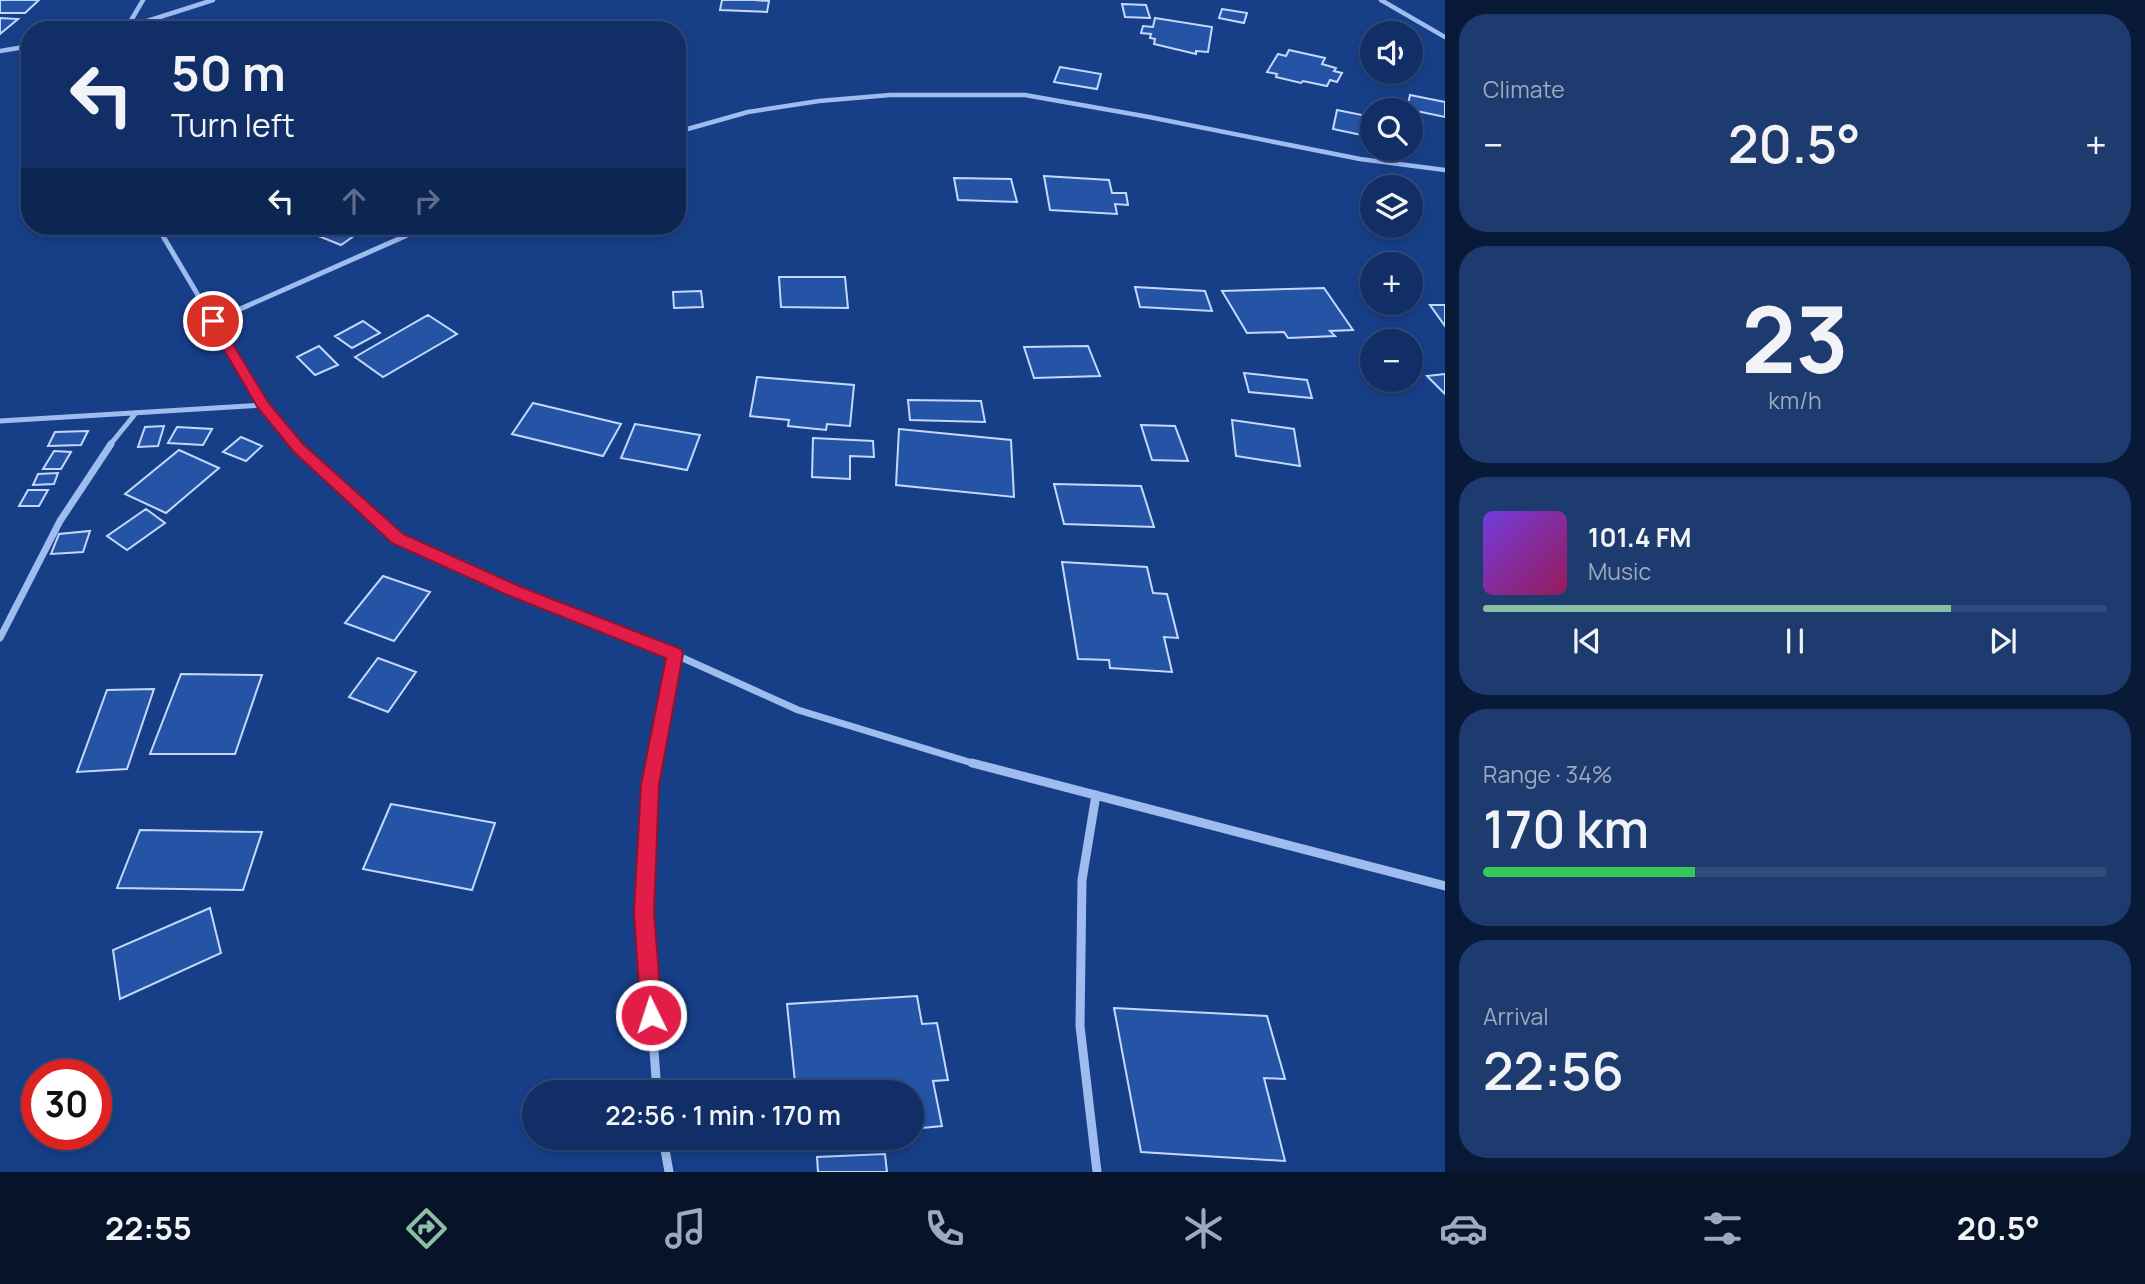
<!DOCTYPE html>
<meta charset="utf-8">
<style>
:root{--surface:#112f66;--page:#1e3b6f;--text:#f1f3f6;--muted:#9ca9bf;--line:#304a7a;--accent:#8abfa5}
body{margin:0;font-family:Manrope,sans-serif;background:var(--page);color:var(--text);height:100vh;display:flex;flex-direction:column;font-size:26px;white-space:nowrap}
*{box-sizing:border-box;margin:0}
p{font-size:23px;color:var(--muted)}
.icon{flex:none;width:38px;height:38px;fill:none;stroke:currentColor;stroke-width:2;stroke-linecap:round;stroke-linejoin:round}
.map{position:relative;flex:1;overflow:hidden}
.drawer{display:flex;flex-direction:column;gap:14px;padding:14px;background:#091a38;width:700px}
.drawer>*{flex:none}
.guide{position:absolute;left:21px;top:21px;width:665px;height:214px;border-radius:28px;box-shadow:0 4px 10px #0003,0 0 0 2px var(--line);background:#112f66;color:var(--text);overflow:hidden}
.buttons{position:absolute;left:1360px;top:21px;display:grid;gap:14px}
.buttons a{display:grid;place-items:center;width:63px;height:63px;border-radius:50%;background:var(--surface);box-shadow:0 4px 10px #0003,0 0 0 2px var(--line);font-size:35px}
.speed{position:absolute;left:21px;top:1059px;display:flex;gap:14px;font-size:35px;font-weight:700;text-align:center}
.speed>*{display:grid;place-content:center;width:91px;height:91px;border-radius:50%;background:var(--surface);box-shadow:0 4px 10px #0003,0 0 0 2px var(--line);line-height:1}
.speed .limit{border:10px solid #d22;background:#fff;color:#111}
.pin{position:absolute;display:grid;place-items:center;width:60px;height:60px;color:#fff;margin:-30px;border:4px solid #fff;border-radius:50%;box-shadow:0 2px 7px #0007}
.me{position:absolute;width:77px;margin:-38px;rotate:356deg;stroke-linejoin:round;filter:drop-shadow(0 0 5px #0008)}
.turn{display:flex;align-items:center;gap:24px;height:147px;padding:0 35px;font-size:32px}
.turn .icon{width:91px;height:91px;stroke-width:2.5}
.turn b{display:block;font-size:49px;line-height:60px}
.lanes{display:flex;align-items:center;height:66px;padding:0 35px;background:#0003;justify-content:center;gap:35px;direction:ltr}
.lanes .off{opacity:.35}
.big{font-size:52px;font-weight:600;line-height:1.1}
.drawer .tile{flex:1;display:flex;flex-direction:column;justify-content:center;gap:10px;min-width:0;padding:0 24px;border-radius:28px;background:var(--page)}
.drawer .dial{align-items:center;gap:0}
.dial b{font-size:91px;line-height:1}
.song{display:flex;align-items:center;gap:21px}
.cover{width:84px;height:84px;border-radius:10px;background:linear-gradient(135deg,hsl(260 70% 55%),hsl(330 70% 35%))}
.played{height:7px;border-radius:4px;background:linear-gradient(90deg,var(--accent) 75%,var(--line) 75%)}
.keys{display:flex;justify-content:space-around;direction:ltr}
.heat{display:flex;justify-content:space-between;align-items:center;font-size:38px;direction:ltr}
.charge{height:10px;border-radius:5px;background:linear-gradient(90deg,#34c759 34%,var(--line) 0)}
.trip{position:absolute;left:522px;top:1080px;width:402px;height:70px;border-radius:35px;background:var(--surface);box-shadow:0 4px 10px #0003,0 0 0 2px var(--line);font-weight:600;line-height:70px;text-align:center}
.tabs{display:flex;height:112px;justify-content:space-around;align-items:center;background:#071329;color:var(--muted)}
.tabs .icon{width:49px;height:49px}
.tabs .on{color:var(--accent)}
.tabs b{font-size:32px;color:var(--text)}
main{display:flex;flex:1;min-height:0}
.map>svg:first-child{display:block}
.building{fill:#2554a7;stroke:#c4d8fa;stroke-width:2}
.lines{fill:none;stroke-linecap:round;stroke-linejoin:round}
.street-far3{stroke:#9ebcee;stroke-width:4.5}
.street-far2{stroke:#9ebcee;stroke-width:5}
.street-far1{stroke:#9ebcee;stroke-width:7}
.street{stroke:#9ebcee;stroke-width:9}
.route{fill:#e11d48;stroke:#92132f;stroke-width:2}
</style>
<main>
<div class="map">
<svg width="1445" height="1172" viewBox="0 0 1445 1172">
<rect width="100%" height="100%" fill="#173f88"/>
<!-- building -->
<path class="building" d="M0,0h39l-14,13h-25z
M722,0h32l15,1 -2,11 -47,-2z
M1122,4l24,1 4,13 -25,-1z
M1222,9l25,4 -3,10 -25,-5z
M0,18l18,1 -18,15z
M1155,18l57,9 -4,25 -12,-1v3l-42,-10 1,-5 -5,-1 1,-4 -10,-1 2,-7 10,1z
M1289,50l36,8 -3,6 14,4 -2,3 8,2 -5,9 -7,-2 -3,6 -24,-5 -2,2 -25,-6 1,-3 -10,-2 11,-18 8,2z
M1060,67l41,7 -4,15 -43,-7z
M1410,95l35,7v15l-38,-8z
M1337,110l35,7 -1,20 -38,-8z
M1044,176l65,4 3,13h14l2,12 -13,-1 2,10 -67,-4z
M954,178l57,1 6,23 -59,-2z
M313,226h55l-27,19 -35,-14z
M779,277h66l3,31 -67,-1z
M1135,287l70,4 7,20 -72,-4z
M1324,288l29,42 -23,1 5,5 -47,2 -4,-6 -37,1 -25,-42z
M701,291l2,16 -29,1 -1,-16z
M1430,305h15v21z
M428,315l29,19 -74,43 -28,-20z
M363,321l17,12 -28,15 -17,-12z
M319,346l19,19 -23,10 -18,-18z
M1088,346l12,30 -66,2 -10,-31z
M1244,373l63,7 5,18 -63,-6z
M1445,374v20l-18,-18z
M757,377l97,8 -4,41 -23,-2 -1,6 -38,-4 1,-6 -39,-4z
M908,400l73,1 4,21 -75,-2z
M533,403l88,21 -18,32 -91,-22z
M1232,420l62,9 6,37 -64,-10z
M635,424l65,11 -13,35 -66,-12z
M1141,425l34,1 13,35 -36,-1z
M164,426l-6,20 -20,1 7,-20z
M177,427l35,2 -9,16 -35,-2z
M899,429l112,11 3,57 -118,-12z
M88,431l-7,14 -33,1 7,-14z
M241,437l21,9 -16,15 -23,-9z
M813,438l60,3 1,16 -24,-1v23l-38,-2z
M179,450l40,18 -53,45 -41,-19z
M54,451l17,1 -10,17h-18z
M58,473l-4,11 -21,1 5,-11z
M1054,484l87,2 13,41 -90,-3z
M28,490h20l-9,16h-20z
M146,509l19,14 -38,27 -20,-14z
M90,531l-7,21 -32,2 8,-20z
M1062,562l85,5 6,26 14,1 11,44 -14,-1 8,35 -62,-4 -1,-8 -31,-1z
M383,576l47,16 -36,49 -49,-18z
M378,658l38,14 -28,40 -39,-15z
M181,674l81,1 -27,79h-85z
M154,689l-27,80 -50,3 30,-82z
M391,804l104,19 -23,67 -109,-21z
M140,830l122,2 -19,58 -126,-2z
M210,908l11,45 -101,46 -7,-49z
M917,996l5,28 15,-1 11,57 -15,1 9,45 -30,3v-37h-116l-9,-88z
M1114,1008l153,8 18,63 -21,-1 21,83 -144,-9z
M885,1154l2,18h-69l-1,-15z"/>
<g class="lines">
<!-- street-far3 -->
<path class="street-far3" d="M1381,0l64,37
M126,29l17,-29
M119,30l94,-30
M0,51l30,-5
M677,132l71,-20 71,-11 71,-6h135l124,22 211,42 85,11"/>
<!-- street-far2 -->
<path class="street-far2" d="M157,226l106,179 34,41
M213,321l215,-95
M0,421l263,-16
M109,446l27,-33"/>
<!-- street-far1 -->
<path class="street-far1" d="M296,444l102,94 117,53 139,54 144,65 181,55
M0,638l60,-117 51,-77
M654,765l21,-111"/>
<!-- street -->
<path class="street" d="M654,763l-4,22 -6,127 13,180
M972,763l473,123
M1096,795l-14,85 -2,146 17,146
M663,1138l6,34"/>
</g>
<!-- route -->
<path class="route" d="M213,317l6,4 49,81 35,42 100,90 118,53 160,62 2,5 -24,131 -5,127 8,103 -3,7 -8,3 -7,-3 -3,-7 -7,-103 7,-127 25,-127 -156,-62 -118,-53 -99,-92 -35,-43 -51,-87z"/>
</svg>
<div class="buttons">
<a><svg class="icon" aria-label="sound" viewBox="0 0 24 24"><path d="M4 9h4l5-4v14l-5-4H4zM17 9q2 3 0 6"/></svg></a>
<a><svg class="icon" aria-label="search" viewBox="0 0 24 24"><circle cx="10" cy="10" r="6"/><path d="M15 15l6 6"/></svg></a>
<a><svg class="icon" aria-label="layers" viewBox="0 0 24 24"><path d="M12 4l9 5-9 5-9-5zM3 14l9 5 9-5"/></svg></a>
<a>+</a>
<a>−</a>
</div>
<div class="speed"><div class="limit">30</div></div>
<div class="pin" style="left:213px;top:321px;background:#d93025"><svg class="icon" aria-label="arrive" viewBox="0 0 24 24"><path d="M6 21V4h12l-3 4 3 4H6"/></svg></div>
<svg class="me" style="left:651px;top:1015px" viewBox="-20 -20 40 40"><circle r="17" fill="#e11d48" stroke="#fff" stroke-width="3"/><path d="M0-11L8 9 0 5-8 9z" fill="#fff"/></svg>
<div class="trip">22:56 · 1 min · 170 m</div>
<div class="guide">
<div class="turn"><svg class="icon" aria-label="left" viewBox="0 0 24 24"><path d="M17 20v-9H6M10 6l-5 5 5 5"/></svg><div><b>50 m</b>Turn left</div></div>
<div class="lanes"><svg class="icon" aria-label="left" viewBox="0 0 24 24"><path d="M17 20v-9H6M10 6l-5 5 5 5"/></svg><svg class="icon off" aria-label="ahead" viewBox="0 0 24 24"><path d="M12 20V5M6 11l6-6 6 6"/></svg><svg class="icon off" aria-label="right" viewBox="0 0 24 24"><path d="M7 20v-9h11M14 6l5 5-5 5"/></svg></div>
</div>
</div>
<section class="drawer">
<div class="tile"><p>Climate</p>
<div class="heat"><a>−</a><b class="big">20.5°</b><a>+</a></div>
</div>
<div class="tile dial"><b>23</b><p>km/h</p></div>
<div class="tile">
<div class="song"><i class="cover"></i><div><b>101.4 FM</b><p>Music</p></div></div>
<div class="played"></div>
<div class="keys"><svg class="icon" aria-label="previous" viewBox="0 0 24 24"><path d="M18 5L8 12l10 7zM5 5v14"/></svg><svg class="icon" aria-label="pause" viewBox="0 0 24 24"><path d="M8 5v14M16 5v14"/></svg><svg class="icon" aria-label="next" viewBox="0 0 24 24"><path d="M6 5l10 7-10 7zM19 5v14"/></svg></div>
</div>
<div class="tile"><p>Range · 34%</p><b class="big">170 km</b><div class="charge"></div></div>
<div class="tile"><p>Arrival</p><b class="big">22:56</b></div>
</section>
</main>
<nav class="tabs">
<b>22:55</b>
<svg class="icon on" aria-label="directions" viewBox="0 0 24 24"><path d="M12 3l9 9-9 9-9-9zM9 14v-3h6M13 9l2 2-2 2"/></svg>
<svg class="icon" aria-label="music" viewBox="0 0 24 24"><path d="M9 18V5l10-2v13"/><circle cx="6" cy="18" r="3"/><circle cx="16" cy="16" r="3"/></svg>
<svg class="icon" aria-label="phone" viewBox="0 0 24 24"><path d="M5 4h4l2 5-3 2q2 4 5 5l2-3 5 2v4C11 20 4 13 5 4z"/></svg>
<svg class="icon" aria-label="climate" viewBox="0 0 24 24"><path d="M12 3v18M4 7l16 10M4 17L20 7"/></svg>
<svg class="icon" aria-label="car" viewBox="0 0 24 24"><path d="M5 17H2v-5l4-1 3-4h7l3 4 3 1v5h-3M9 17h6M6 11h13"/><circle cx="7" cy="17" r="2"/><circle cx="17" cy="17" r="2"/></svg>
<svg class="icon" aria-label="filters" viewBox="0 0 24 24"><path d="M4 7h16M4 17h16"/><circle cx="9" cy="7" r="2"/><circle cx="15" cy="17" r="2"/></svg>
<b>20.5°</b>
</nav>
